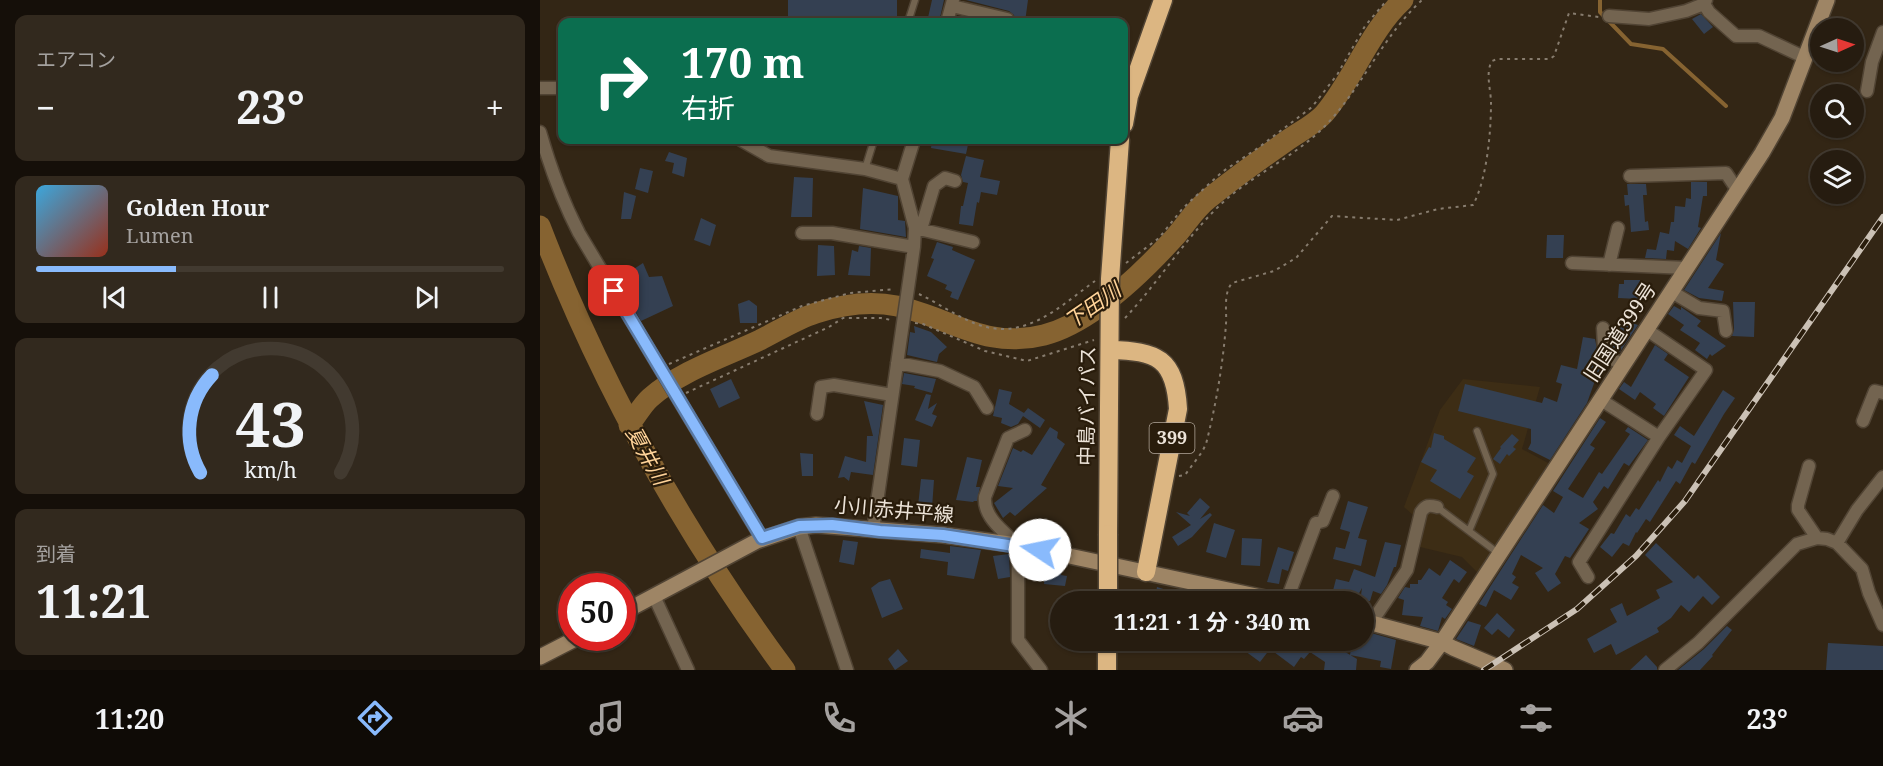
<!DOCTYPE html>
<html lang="ja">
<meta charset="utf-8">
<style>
:root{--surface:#261c10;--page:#32291e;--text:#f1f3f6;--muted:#a4a19f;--line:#423a30;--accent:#89bafc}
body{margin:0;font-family:"Noto Serif","Noto Sans JP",serif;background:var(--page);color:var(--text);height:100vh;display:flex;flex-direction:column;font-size:22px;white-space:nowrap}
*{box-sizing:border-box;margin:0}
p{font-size:20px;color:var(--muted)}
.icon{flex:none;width:33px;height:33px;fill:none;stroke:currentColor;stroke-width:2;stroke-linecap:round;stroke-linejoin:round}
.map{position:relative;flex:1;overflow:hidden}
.side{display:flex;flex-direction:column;gap:15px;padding:15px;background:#150f09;width:540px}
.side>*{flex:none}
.top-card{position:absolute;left:18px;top:18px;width:570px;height:126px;border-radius:12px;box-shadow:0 2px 4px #0004,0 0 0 2px var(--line);background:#0b6e4f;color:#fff;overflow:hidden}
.needle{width:39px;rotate:87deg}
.buttons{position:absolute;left:1270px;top:18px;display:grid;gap:12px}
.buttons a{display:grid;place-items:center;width:54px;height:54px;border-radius:50%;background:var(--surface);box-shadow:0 2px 4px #0004,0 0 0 2px var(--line);font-size:30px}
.speed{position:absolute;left:18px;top:573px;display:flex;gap:12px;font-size:30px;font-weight:700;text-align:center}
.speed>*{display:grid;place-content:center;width:78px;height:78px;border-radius:50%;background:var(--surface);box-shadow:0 2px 4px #0004,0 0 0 2px var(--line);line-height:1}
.speed .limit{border:9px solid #d22;background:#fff;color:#111}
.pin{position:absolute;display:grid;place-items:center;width:51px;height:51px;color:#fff;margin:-26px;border-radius:12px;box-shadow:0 3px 9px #0006}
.me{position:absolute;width:66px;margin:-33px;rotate:281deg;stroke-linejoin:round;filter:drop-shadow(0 0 4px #0008)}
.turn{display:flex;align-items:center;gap:21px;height:126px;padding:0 24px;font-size:27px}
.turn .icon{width:78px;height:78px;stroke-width:2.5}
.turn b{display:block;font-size:42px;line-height:51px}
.big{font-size:45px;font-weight:700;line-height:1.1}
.side .widget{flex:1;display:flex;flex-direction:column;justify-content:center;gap:9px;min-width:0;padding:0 21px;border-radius:12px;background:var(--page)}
.side .dial{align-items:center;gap:0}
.dial svg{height:156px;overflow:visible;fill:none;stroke:var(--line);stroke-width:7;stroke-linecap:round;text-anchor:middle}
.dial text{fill:var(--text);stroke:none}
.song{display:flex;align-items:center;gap:18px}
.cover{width:72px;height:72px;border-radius:9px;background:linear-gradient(135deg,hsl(200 70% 55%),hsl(10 70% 35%))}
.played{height:6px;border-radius:3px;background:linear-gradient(90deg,var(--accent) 30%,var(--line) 30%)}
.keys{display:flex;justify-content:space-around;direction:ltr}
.heat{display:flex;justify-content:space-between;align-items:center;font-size:33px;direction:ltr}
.trip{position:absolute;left:510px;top:591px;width:324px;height:60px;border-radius:30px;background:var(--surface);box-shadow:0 2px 4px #0004,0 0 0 2px var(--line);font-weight:700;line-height:60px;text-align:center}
.tab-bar{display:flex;height:96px;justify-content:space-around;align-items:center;background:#0f0b06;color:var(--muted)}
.tab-bar .icon{width:42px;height:42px}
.tab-bar .current{color:var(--accent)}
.tab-bar b{font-size:27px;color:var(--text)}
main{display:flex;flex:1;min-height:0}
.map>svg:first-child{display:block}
.built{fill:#3d2d15}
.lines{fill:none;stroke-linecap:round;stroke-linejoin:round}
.stream{stroke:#866331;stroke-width:4}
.river{stroke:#866331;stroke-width:21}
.building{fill:#344052}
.lane-casing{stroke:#514434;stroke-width:9}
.street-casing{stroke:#514434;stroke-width:15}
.secondary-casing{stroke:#514434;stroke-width:18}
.highway-casing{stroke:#514434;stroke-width:21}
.path{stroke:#877c6e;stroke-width:2;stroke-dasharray:3 4.5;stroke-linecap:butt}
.lane{stroke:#736450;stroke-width:6}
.street{stroke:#736450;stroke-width:12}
.secondary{stroke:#9e8565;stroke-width:15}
.highway{stroke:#dcb682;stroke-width:18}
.rail-casing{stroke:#cbc1b5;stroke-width:6}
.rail{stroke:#291c0b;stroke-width:4;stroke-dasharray:11;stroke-linecap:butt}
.highway-bridge-casing{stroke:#514434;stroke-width:21;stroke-linecap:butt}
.highway-bridge{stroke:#dcb682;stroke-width:18}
.route-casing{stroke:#5979a4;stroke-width:15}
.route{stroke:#89bafc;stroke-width:10}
.labels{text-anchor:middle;stroke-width:4.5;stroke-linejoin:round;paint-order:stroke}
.shield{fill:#291c0b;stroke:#b2a79a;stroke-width:1.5}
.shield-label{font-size:18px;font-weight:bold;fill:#ece3d8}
.street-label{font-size:20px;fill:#ece3d8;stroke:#291c0b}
.water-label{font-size:21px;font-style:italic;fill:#ffd399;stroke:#291c0b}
</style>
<main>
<section class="side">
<div class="widget"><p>エアコン</p>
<div class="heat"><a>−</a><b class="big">23°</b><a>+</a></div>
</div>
<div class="widget">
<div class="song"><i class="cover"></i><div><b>Golden Hour</b><p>Lumen</p></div></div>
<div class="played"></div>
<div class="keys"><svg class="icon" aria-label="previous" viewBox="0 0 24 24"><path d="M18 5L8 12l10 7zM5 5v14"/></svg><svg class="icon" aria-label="pause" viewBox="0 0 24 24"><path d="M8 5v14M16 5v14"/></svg><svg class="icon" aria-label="next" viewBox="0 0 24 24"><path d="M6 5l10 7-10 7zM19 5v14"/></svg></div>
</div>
<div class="widget dial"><svg viewBox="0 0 100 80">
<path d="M14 69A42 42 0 1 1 86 69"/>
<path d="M14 69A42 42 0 0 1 20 19" stroke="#89bafc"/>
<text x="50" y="56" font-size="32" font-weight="700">43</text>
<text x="50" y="72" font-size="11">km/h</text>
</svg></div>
<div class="widget"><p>到着</p><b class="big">11:21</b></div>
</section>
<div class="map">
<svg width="1343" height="670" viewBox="0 0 1343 670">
<rect width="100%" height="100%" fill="#332615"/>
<!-- built -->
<path class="built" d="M923,379l77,8 -18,62 28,15 -64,117 -24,-24 -42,-10 3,-23 -19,-17 36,-97z"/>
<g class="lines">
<!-- stream -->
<path class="stream" d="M1060,0v12l31,32 32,5 63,57"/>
<!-- river -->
<path class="river" d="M0,226c61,159 144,307 245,444
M89,425c7,-8 13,-20 21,-27 30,-27 74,-41 110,-58 18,-9 37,-21 56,-27 25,-8 55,-12 81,-7 54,12 89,44 147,29 47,-12 97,-61 129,-96 12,-13 21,-29 35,-40 25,-20 51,-39 77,-57 12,-9 29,-17 39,-28 30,-35 45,-83 79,-114"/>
</g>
<!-- building -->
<path class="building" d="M248,0h109v19h-79v3h-30z
M392,0h12l-5,22h-12z
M426,0h62l-3,22h-10l-1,-7 -5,-4z
M1161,14l12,13 -9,7 -12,-15z
M392,140h37l-3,14 -35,-6z
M129,152l18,6 -3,19 -12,-4 2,-10 -9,-2z
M426,156l18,4 -4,17 20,4 -3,14 -16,-3 -2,11 -2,-1 -4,24 -14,-2 2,-18h2l5,-23 -5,-1 -2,-7z
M100,168l13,3 -5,22 -13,-4z
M254,177l19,1 -1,39h-21z
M1151,182h16v14h-4l-5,31 3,1 -13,21 -13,-8 -1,10 -7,-1 -1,9 -21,-1 2,-9 9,1 4,-18 9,2 2,-12h3l1,-16 10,1 1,-9 5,1z
M1087,184h19l1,11h-4l2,27 3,-1 1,9 -18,2 -2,-27 -4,1 -1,-11h4z
M323,188l35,8v24l7,1 1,16 -46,-8z
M84,192l12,4 -5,23h-10z
M161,218l15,7 -6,21 -16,-6z
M1181,233l-5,27 8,4 -16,24 16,3 -2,10 -23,-3 -15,-8z
M1007,235h17l-1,23h-17z
M397,242l16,5 -1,3 23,10 -17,40 -8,-3 2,-5 -7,-3 2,-4 -20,-9 7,-17 -3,-1z
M278,245l16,1 1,29 -18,1z
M319,246l12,2 -1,28 -22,-1 4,-25 6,2z
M103,263l6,14 13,-1 11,30 -32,15 -24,-41z
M1084,280h16l-1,19 -21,-1 1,-14h5z
M209,300l8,6v17h-17l-2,-19z
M1193,302h22l-1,35 -22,-1 2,-6z
M1134,306l7,4v-3l20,14 -4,5 29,20 -14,10 -2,-2 -3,5 -12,-9 5,-7 -20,-13 4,-5 -16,-11z
M1088,313l10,6 -3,5 3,1 -18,27 -7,-4 -1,-10z
M374,326l17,6 16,15 -8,7 -2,8 -30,-7 3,-23 5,1z
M1043,337l12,2 3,15 -2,10 8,2 -3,10 -4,-1 -10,28 -37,57 -22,-11 3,-6v-14l-73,-18 7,-27 77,19 2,-6 13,5 5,-18 -6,-2 5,-17 16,4z
M1115,345l13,9 -4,6 25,17 -25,39 -11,-8 3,-4 -16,-12 -5,8 -16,-11 5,-7 7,5z
M364,373l32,6 -4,14 -18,-5 1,-2 -13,-2z
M191,379l9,19 -21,10 -9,-19z
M459,389l13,3 -3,12 15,9 4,-5 17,12 -5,8 -17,-12 -5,8 -7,3 -10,-4 1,-5 -9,-2z
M1183,390l12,8 -11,16 -29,50 -3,-2 -12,22 -4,-3 -26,41 -4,-3 -9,14 -1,-1 -7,14 -6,-3 -11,14 -12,-10 11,-14 3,1 12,-20 4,3 6,-9 3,2 19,-30 2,2 8,-16 4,3 5,-9 5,3 9,-17 -17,-11 6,-9 14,10z
M386,394l5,1 -3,14 9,-6 -5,11 5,2 -5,11 -17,-7z
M324,401l19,4 -10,70 -22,-3 -2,9 -5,-4 -6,1 7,-22 21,6 1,-26h6z
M1060,418l6,4 -16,23 5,3 -27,41 15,9 16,-26 3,2 28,-40 -5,-3 3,-4 20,13 -19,26 -5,-3 -16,26 -4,-3 -11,16 5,7 -19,14 10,6 -19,29 -5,-2 -10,18 6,9 -13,9 -13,-19 8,-5 -22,-13 -9,19 4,3 -4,6 7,4 -8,13 -17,-10 -8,17 -7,-3 64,-99 11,8 9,-16 -10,-6z
M510,427l8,5 -1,6 8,6 -24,41 6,3 -32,28 -5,-4 -7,6 -9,-15 19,-15 -15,-2 15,-38 8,4 2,-2 9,5z
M894,433l10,3v3l32,19 -9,14 7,4 -14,23 -30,-18 7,-11 -16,-8 8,-15 2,1z
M972,434l7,6 -6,7 3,2 -7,7 -2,-2 -7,10 -7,-5 8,-11 -1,-1z
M364,438l16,2 -3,27 -16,-2z
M260,453l13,1v22h-11z
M427,457l15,3 -6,27h4l-3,14h-3l-1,1 -17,-2z
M381,479l13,1 -2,28 -14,-2z
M660,498l10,9 -10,12 10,-6 2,2 -20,22 -14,9 -6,-9 19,-12 -15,-13 14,4 -3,-3z
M808,501l20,6 -10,31 9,2 -6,26 -28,-7 3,-12 9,2 5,-17 -10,-3z
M674,523l21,7 -9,28 -20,-6z
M702,538l20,1 -2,27 -19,-1z
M303,540l15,2 -4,23 -15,-3z
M845,542l16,3 -5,22h-2l-7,18 -6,9 -8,-3 -3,10 -10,1 2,-14 -8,14h-24l6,-23 13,3 5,-13 21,8z
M1116,543l38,36 4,-4 22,22 -8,8 -9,-9 -14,16 -8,-7 -10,13 -14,10 2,4 -43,23 -5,-11 -17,9 -7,-14 30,-17 -7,-13 12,-6 5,13 33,-18 -4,-8 17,-8 -28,-27z
M410,546l31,4 -7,29 -27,-4 1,-13 -28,-4 1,-9 29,4z
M738,547l16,5 -6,19 -6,-2 -3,15 -12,-2z
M469,554l1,23 -12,2 -5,-23z
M910,560l17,12 -8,11 -5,-4 -12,19 6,4 -2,3 6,4 -7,10 -3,-2 -4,14 -18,-5 3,-9 -21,-2 2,-15 -6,-2 7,-11 5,1v-4h8v-4h3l8,-12 11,8z
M506,561l17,4 -2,10 6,1 -2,10 -21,-2z
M350,579l13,30 -21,9 -11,-30 8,-6z
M617,587l16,5 -2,10h-17z
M957,613l18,17 -6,8 -11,-9 -6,6 -8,-7z
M928,621l13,4 -7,21 -18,-7z
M1187,626l5,4 -20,25 1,1 -13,14h-22l26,-21z
M824,631l32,9 -5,29 -11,-2 1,-6 -31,-6 2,-13 12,-2z
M690,640h102l-2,3 27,16 -1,11h-32l1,-8 -15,-10 -6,7 -3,-2 -7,10 -24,-18 -10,13z
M1288,643l55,3v24h-57z
M358,649l10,12 -13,9 -7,-11z
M1106,655l11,12v3h-27z"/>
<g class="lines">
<defs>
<path id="lane" d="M368,22l7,-22
M325,169l9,-29
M897,507l61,46
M929,531l24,-57 -16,-43"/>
<path id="street" d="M1166,0l-2,4 5,8 27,24h23l47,22
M412,6l55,13v3
M1069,16l40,3 37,-8 18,-7
M407,22l6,-22
M0,88h22
M1327,91l5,-29 11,-30
M0,132c10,35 22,68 39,101l183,306
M201,140l28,16 96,13 37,10 13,49 -1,19 -41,283
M1090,176l96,-3 12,18
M362,179l12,-39
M375,228l58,14
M381,229l13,-43 11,-8 10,3
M262,233h30l82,14
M1032,263l115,5
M1069,265l9,-37
M1132,292l27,16 24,3 3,20
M1063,328l1,19 4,11 16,6
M357,363l43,8 34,16 13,21
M1061,400l58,37
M277,414l4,-27 13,-2 58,10
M1323,421l12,-30 8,2
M485,430l-17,8 -23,59c-2,20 19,35 33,48v95l23,30
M1269,466l-11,39v5l19,28
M259,527l48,143
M1297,543l20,-33 26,-33
M1048,577l-9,-15 80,-125 47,-67 -59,-40
M114,596l34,74
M746,602l30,-79 7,-2 10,-25
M831,623l36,-53 14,-58c5,-7 8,-7 16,-5
M1125,670l33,-27 99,-99 20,-6 10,1 10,4 25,26 7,24 14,32"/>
<path id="secondary" d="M82,613l135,-72 42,-14 17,-2 127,10 75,10 266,57
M824,621l78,21 11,6 52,22
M0,657l37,-19
M877,670l10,-8 15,-20 320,-489 20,-35 45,-118"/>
<path id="highway" d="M584,124l5,-28 34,-96
M570,350c47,1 65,8 68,59l-32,163
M568,534l2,-255 10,-139
M567,670v-30"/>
</defs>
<!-- lane casing -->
<use href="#lane" class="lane-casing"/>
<!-- street casing -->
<use href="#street" class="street-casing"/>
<!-- secondary casing -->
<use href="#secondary" class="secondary-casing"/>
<!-- highway casing -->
<use href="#highway" class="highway-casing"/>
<!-- path -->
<path class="path" d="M586,263l33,-25 24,-30 39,-36 36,-24 54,-41 25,-32 28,-49 22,-26
M379,294c19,9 37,22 57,30 49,18 83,-17 119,-43
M585,318c33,-35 59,-78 94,-112 32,-31 75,-48 106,-80 37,-38 57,-89 97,-126
M375,323l8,1 62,27 42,10 67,-21
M129,364l133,-58 48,-13 45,-4
M146,393l143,-66 14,-9h38l10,2
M639,476l6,-1 17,-23 4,-8c10,-39 17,-80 20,-120 1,-13 -3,-30 6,-41l42,-12 22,-13 36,-42 65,4 41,-11 35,-4c14,-26 18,-73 18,-102 0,-13 -6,-30 1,-42l5,-2h53l4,-3 15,-43 30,4"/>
<!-- lane -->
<use href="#lane" class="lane"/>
<!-- street -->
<use href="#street" class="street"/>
<!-- secondary -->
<use href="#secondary" class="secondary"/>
<!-- highway -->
<use href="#highway" class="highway"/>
<defs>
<path id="rail" d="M944,670l93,-61 59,-53 49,-55 198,-284"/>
</defs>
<!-- rail casing -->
<use href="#rail" class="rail-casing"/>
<!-- rail -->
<use href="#rail" class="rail"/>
<defs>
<path id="highway-bridge" d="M568,602v-68"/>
</defs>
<!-- highway-bridge casing -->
<use href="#highway-bridge" class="highway-bridge-casing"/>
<!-- highway-bridge -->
<use href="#highway-bridge" class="highway-bridge"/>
</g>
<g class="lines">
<defs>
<path id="route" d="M74,291l148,247 37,-12 33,-1 48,6 63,4 97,15"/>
</defs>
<!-- route casing -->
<use href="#route" class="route-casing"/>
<!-- route -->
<use href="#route" class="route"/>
</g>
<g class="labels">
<!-- shield labels -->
<rect class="shield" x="609.5" y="423" width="45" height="30" rx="4.5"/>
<g class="shield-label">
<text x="632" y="444">399</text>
</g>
<!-- street labels -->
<g class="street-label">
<text transform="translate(1080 332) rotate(-57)" y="7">旧国道399号</text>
<text transform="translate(547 406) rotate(-89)" y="7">中島バイパス</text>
<text transform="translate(354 510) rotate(5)" y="7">小川赤井平線</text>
</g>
<!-- water labels -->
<g class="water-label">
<text transform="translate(553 306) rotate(-35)" y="7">下田川</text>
<text transform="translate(107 456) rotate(61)" y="7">夏井川</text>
</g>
</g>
</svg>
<div class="buttons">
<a><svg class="needle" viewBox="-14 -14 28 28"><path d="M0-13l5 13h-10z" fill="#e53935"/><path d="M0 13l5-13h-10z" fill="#a4a19f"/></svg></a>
<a><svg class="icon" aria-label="search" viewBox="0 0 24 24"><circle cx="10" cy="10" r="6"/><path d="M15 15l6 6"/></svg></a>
<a><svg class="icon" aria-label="layers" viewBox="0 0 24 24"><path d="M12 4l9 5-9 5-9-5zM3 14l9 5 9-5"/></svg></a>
</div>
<div class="speed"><div class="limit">50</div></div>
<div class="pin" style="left:74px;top:291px;background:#d93025"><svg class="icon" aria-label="arrive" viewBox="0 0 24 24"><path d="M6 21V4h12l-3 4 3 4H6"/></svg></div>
<svg class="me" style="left:500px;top:550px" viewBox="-20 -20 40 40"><circle r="19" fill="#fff"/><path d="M0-13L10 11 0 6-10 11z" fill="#89bafc"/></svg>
<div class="trip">11:21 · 1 分 · 340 m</div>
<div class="top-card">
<div class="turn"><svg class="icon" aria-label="right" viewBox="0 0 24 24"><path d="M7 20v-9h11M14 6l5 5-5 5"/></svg><div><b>170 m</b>右折</div></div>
</div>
</div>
</main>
<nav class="tab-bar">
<b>11:20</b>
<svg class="icon current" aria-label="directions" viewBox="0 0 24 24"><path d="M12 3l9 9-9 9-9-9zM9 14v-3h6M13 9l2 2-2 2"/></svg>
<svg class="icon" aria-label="music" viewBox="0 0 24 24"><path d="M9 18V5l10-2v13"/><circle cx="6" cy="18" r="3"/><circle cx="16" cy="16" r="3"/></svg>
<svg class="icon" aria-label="phone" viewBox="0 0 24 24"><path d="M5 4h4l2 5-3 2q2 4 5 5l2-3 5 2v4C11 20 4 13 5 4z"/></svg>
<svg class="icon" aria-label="climate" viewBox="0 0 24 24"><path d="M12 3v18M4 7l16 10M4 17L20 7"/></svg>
<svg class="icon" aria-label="car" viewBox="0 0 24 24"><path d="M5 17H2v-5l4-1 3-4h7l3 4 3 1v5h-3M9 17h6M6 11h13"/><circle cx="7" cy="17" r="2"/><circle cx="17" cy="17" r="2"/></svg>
<svg class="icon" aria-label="filters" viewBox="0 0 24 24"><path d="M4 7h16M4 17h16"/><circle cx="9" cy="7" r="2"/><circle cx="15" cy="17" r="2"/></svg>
<b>23°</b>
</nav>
